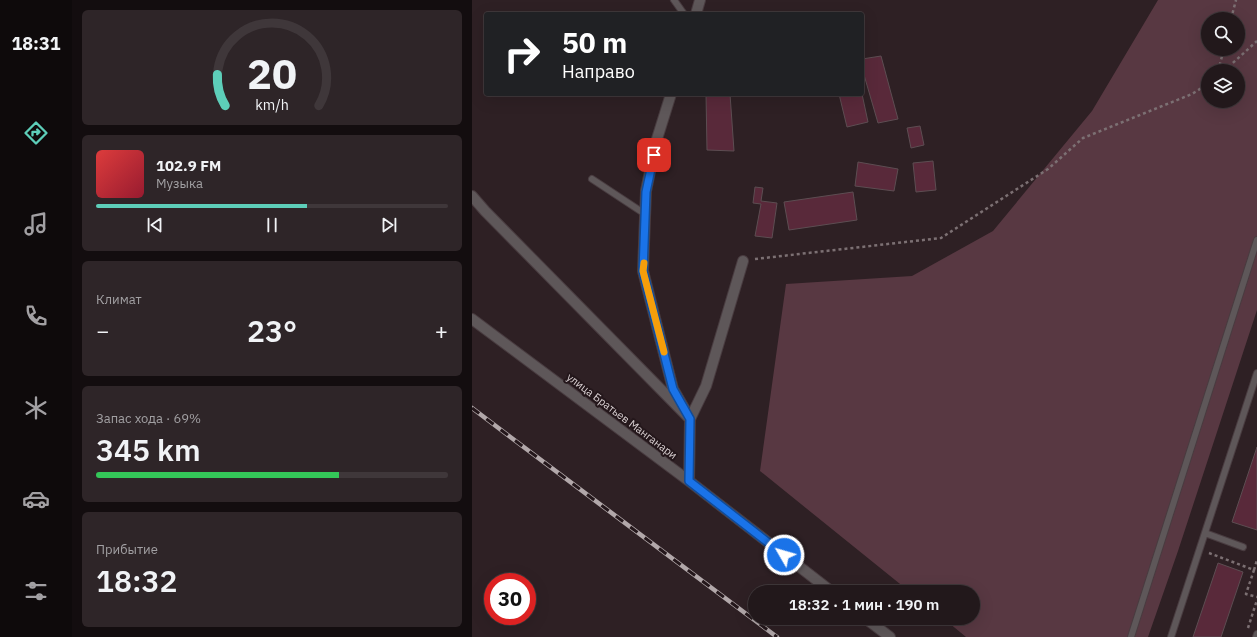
<!DOCTYPE html>
<html lang="ru">
<meta charset="utf-8">
<style>
:root{--surface:#22181b;--page:#2e2528;--text:#f1f3f6;--muted:#a2a0a3;--line:#3f373a;--accent:#5dceb9}
body{margin:0;font-family:"IBM Plex Sans",sans-serif;background:var(--page);color:var(--text);height:100vh;display:flex;flex-direction:column;font-size:15px;white-space:nowrap}
*{box-sizing:border-box;margin:0}
p{font-size:13px;color:var(--muted)}
.icon{flex:none;width:22px;height:22px;fill:none;stroke:currentColor;stroke-width:2;stroke-linecap:round;stroke-linejoin:round}
.map{position:relative;flex:1;overflow:hidden}
.side{display:flex;flex-direction:column;gap:10px;padding:10px;background:#130d0f;width:400px}
.side>*{flex:none}
.hud{position:absolute;left:12px;top:12px;width:380px;height:84px;border-radius:4px;box-shadow:0 4px 16px #0002,0 0 0 1px var(--line);background:#202124;color:#fff;overflow:hidden}
.tools{position:absolute;left:729px;top:12px;display:grid;gap:8px}
.tools a{display:grid;place-items:center;width:44px;height:44px;border-radius:50%;background:var(--surface);box-shadow:0 4px 16px #0002,0 0 0 1px var(--line);font-size:20px}
.speed{position:absolute;left:12px;top:573px;display:flex;gap:8px;font-size:20px;font-weight:700;text-align:center}
.speed>*{display:grid;place-content:center;width:52px;height:52px;border-radius:50%;background:var(--surface);box-shadow:0 4px 16px #0002,0 0 0 1px var(--line);line-height:1}
.speed .limit{border:6px solid #d22;background:#fff;color:#111}
.pin{position:absolute;display:grid;place-items:center;width:34px;height:34px;color:#fff;margin:-17px;border-radius:8px;box-shadow:0 2px 6px #0006}
.me{position:absolute;width:44px;margin:-22px;rotate:308deg;stroke-linejoin:round;filter:drop-shadow(0 0 3px #0008)}
.turn{display:flex;align-items:center;gap:14px;height:84px;padding:0 12px;font-size:18px}
.turn .icon{width:52px;height:52px;stroke-width:2.5}
.turn b{display:block;font-size:28px;line-height:34px}
.big{font-size:30px;font-weight:600;line-height:1.1}
.side .tile{flex:1;display:flex;flex-direction:column;justify-content:center;gap:6px;min-width:0;padding:0 14px;border-radius:6px;background:var(--page)}
.side .dial{align-items:center;gap:0}
.dial svg{height:104px;overflow:visible;fill:none;stroke:var(--line);stroke-width:7;stroke-linecap:round;text-anchor:middle}
.dial text{fill:var(--text);stroke:none}
.song{display:flex;align-items:center;gap:12px}
.cover{width:48px;height:48px;border-radius:6px;background:linear-gradient(135deg,hsl(0 70% 55%),hsl(350 70% 35%))}
.played{height:4px;border-radius:2px;background:linear-gradient(90deg,var(--accent) 60%,var(--line) 60%)}
.keys{display:flex;justify-content:space-around;direction:ltr}
.heat{display:flex;justify-content:space-between;align-items:center;font-size:22px;direction:ltr}
.charge{height:6px;border-radius:3px;background:linear-gradient(90deg,#34c759 69%,var(--line) 0)}
.trip{position:absolute;left:276px;top:585px;width:232px;height:40px;border-radius:20px;background:var(--surface);box-shadow:0 4px 16px #0002,0 0 0 1px var(--line);font-weight:600;line-height:40px;text-align:center}
main{display:flex;flex:1;min-height:0}
.menu{display:flex;flex-direction:column;width:72px;justify-content:space-around;align-items:center;background:#0e0a0b;color:var(--muted)}
.menu .icon{width:28px;height:28px}
.menu .current{color:var(--accent)}
.menu b{font-size:18px;color:var(--text)}
.map>svg:first-child{display:block}
.green{fill:#583842;fill-rule:evenodd}
.building{fill:#59293a;stroke:#5d4d52}
.lines{fill:none;stroke-linecap:round;stroke-linejoin:round}
.service-casing{stroke:#493c40;stroke-width:8}
.minor-casing{stroke:#493c40;stroke-width:12}
.path{stroke:#7c7073;stroke-width:2.5;stroke-dasharray:3 3;stroke-linecap:butt}
.service{stroke:#5e5759;stroke-width:6}
.minor{stroke:#5e5759;stroke-width:10}
.rail-casing{stroke:#b2a8aa;stroke-width:4.5}
.rail{stroke:#24171b;stroke-width:3;stroke-dasharray:9;stroke-linecap:butt}
.route-casing{stroke:#114b97;stroke-width:10}
.route{stroke:#1a73e8;stroke-width:7}
.slow{stroke:#f59e0b;stroke-width:7}
.labels{text-anchor:middle;stroke-width:4;stroke-linejoin:round;paint-order:stroke}
.street-label{font-size:11px;fill:#d9d0d2;stroke:#24171b}
</style>
<main>
<nav class="menu">
<b>18:31</b>
<svg class="icon current" aria-label="directions" viewBox="0 0 24 24"><path d="M12 3l9 9-9 9-9-9zM9 14v-3h6M13 9l2 2-2 2"/></svg>
<svg class="icon" aria-label="music" viewBox="0 0 24 24"><path d="M9 18V5l10-2v13"/><circle cx="6" cy="18" r="3"/><circle cx="16" cy="16" r="3"/></svg>
<svg class="icon" aria-label="phone" viewBox="0 0 24 24"><path d="M5 4h4l2 5-3 2q2 4 5 5l2-3 5 2v4C11 20 4 13 5 4z"/></svg>
<svg class="icon" aria-label="climate" viewBox="0 0 24 24"><path d="M12 3v18M4 7l16 10M4 17L20 7"/></svg>
<svg class="icon" aria-label="car" viewBox="0 0 24 24"><path d="M5 17H2v-5l4-1 3-4h7l3 4 3 1v5h-3M9 17h6M6 11h13"/><circle cx="7" cy="17" r="2"/><circle cx="17" cy="17" r="2"/></svg>
<svg class="icon" aria-label="filters" viewBox="0 0 24 24"><path d="M4 7h16M4 17h16"/><circle cx="9" cy="7" r="2"/><circle cx="15" cy="17" r="2"/></svg>
</nav>
<section class="side">
<div class="tile dial"><svg viewBox="0 0 100 80">
<path d="M14 69A42 42 0 1 1 86 69"/>
<path d="M14 69A42 42 0 0 1 8 45" stroke="#5dceb9"/>
<text x="50" y="56" font-size="32" font-weight="700">20</text>
<text x="50" y="72" font-size="11">km/h</text>
</svg></div>
<div class="tile">
<div class="song"><i class="cover"></i><div><b>102.9 FM</b><p>Музыка</p></div></div>
<div class="played"></div>
<div class="keys"><svg class="icon" aria-label="previous" viewBox="0 0 24 24"><path d="M18 5L8 12l10 7zM5 5v14"/></svg><svg class="icon" aria-label="pause" viewBox="0 0 24 24"><path d="M8 5v14M16 5v14"/></svg><svg class="icon" aria-label="next" viewBox="0 0 24 24"><path d="M6 5l10 7-10 7zM19 5v14"/></svg></div>
</div>
<div class="tile"><p>Климат</p>
<div class="heat"><a>−</a><b class="big">23°</b><a>+</a></div>
</div>
<div class="tile"><p>Запас хода · 69%</p><b class="big">345 km</b><div class="charge"></div></div>
<div class="tile"><p>Прибытие</p><b class="big">18:32</b></div>
</section>
<div class="map">
<svg width="785" height="637" viewBox="0 0 785 637">
<rect width="100%" height="100%" fill="#2e2024"/>
<!-- green -->
<path class="green" d="M686,0h99v310l-79,241 -30,86h-182l-23,-19h30v-26h-63l-150,-121 26,-187 126,-8 81,-45 99,-120zM736,19h30v30h-30zM736,71h30v30h-30z"/>
<!-- building -->
<path class="building" d="M409,56l17,63 -20,4 -16,-55v-9z
M234,94h24l4,57 -27,-1z
M367,94h23l6,28 -21,5z
M448,126l4,19 -13,3 -4,-20z
M461,161l3,29 -20,2 -3,-29z
M386,162l40,7 -4,22 -39,-5z
M283,187l8,1 -2,13 16,2 -5,35 -17,-2 6,-32 -8,-1z
M381,192l4,28 -68,10 -5,-28z
M785,447v83l-25,-8z
M746,563l25,9 -22,65h-28z"/>
<g class="lines">
<defs>
<path id="service" d="M202,0l10,14
M120,179l53,35
M733,533l38,14
M659,637l126,-397
M699,637l86,-264
M784,637l1,-3"/>
<path id="minor" d="M224,14l4,-14
M199,94l-15,48 -10,49 -3,80 30,118 11,19
M0,196l13,15 205,208 -1,62
M0,319l217,162 143,111
M218,419l16,-33 37,-125
M393,618l25,19"/>
</defs>
<!-- service casing -->
<use href="#service" class="service-casing"/>
<!-- minor casing -->
<use href="#minor" class="minor-casing"/>
<!-- path -->
<path class="path" d="M759,19l5,-19
M746,71l6,-22
M752,71l33,-30
M283,259l186,-21 107,-69 35,-31 109,-44 16,-10
M737,553l45,17 -8,24 11,3
M782,570l3,-10
M776,628l9,-28"/>
<!-- service -->
<use href="#service" class="service"/>
<!-- minor -->
<use href="#minor" class="minor"/>
<defs>
<path id="rail" d="M0,408l41,31 264,198"/>
</defs>
<!-- rail casing -->
<use href="#rail" class="rail-casing"/>
<!-- rail -->
<use href="#rail" class="rail"/>
</g>
<g class="lines">
<defs>
<path id="route" d="M182,155l-8,37 -3,79 30,118 17,30 -1,62 95,74"/>
</defs>
<!-- route casing -->
<use href="#route" class="route-casing"/>
<!-- route -->
<use href="#route" class="route"/>
<!-- slow -->
<path class="slow" d="M172,263l-1,8 21,81"/>
</g>
<g class="labels">
<!-- street labels -->
<g class="street-label">
<text transform="translate(150 416) rotate(37)" y="4">улица Братьев Манганари</text>
</g>
</g>
</svg>
<div class="tools">
<a><svg class="icon" aria-label="search" viewBox="0 0 24 24"><circle cx="10" cy="10" r="6"/><path d="M15 15l6 6"/></svg></a>
<a><svg class="icon" aria-label="layers" viewBox="0 0 24 24"><path d="M12 4l9 5-9 5-9-5zM3 14l9 5 9-5"/></svg></a>
</div>
<div class="speed"><div class="limit">30</div></div>
<div class="pin" style="left:182px;top:155px;background:#d93025"><svg class="icon" aria-label="arrive" viewBox="0 0 24 24"><path d="M6 21V4h12l-3 4 3 4H6"/></svg></div>
<svg class="me" style="left:312px;top:555px" viewBox="-20 -20 40 40"><circle r="17" fill="#1a73e8" stroke="#fff" stroke-width="3"/><path d="M0-11L8 9 0 5-8 9z" fill="#fff"/></svg>
<div class="trip">18:32 · 1 мин · 190 m</div>
<div class="hud">
<div class="turn"><svg class="icon" aria-label="right" viewBox="0 0 24 24"><path d="M7 20v-9h11M14 6l5 5-5 5"/></svg><div><b>50 m</b>Направо</div></div>
</div>
</div>
</main>
